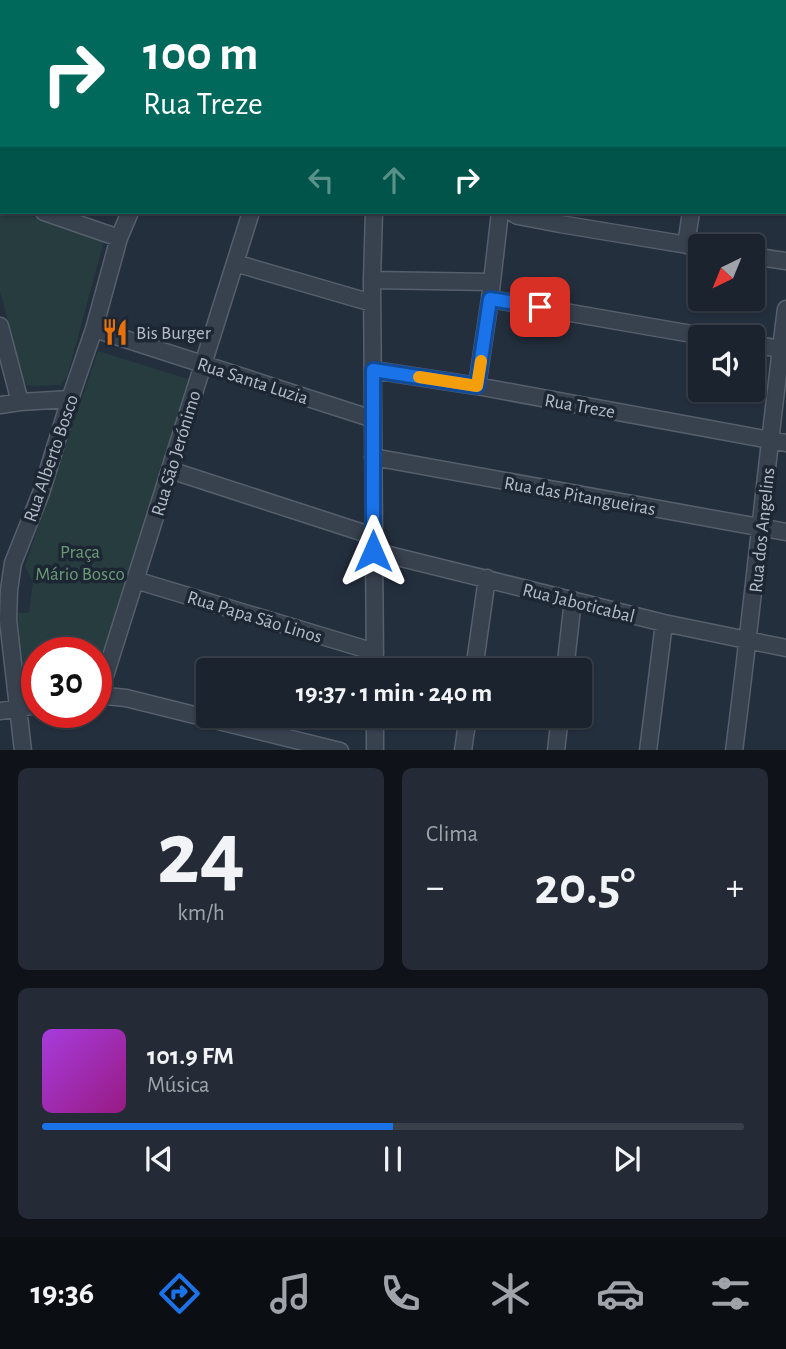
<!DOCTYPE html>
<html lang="pt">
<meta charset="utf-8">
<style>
:root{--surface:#1b232e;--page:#242b36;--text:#f1f3f6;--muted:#a0a4aa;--line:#39404a;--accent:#1a73e8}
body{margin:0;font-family:"Alegreya Sans",sans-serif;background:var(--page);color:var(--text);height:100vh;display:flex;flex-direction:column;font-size:26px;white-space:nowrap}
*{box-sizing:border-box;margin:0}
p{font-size:23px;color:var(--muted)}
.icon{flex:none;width:38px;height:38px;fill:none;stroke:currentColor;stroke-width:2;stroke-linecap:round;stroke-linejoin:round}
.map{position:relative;height:750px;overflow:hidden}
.side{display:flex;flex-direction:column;gap:18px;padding:18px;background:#0f1319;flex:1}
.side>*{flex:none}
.hud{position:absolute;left:0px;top:0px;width:788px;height:214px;box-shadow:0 2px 5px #0004,0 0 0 2px var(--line);background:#00695c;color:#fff;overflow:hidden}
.needle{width:46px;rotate:223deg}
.buttons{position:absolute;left:688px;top:234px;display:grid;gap:14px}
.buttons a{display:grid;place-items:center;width:77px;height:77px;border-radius:7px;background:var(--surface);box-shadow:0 2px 5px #0004,0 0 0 2px var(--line);font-size:35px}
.speed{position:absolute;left:21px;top:637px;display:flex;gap:14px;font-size:35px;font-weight:700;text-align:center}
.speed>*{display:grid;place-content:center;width:91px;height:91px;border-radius:50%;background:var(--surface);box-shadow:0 2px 5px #0004,0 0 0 2px var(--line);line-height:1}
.speed .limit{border:10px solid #d22;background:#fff;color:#111}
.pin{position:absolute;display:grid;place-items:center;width:60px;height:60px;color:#fff;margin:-30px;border-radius:14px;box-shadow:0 4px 10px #0006}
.me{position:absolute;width:77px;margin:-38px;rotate:0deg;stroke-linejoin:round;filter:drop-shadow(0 0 5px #0008)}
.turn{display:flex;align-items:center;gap:24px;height:147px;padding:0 28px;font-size:32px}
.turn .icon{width:91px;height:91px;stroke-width:2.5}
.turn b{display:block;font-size:49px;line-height:60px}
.lanes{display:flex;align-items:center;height:66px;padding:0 28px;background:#0003;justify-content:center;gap:35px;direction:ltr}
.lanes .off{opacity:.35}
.big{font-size:52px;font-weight:700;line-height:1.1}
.side .tile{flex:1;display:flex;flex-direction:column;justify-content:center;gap:10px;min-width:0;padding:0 24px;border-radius:10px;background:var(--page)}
.side .dial{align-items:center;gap:0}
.dial b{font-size:91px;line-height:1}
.song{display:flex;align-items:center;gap:21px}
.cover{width:84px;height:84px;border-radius:10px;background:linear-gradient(135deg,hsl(280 70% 55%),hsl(310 70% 35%))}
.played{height:7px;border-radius:4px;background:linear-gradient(90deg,var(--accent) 50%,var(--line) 50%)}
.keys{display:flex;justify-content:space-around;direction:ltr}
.heat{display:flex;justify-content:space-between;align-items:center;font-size:38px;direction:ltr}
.side .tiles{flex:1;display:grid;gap:18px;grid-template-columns:1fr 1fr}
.tile:last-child{grid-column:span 2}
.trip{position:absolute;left:196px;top:658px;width:396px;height:70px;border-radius:7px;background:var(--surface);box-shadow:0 2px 5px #0004,0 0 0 2px var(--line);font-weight:700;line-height:70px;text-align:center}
.menu{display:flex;height:112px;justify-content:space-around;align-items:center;background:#0b0e12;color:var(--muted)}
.menu .icon{width:49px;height:49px}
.menu .current{color:var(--accent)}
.menu b{font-size:32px;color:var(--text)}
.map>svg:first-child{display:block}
.green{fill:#263c3f}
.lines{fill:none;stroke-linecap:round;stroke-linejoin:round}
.minor-casing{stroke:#565f6c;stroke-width:19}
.major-casing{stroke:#414a57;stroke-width:23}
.minor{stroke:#38414e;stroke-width:16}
.major{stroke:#56606e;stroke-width:19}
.rail-casing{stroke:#5a6575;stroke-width:6}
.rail{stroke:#1d2633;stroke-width:3.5;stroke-dasharray:10;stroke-linecap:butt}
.route-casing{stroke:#114b97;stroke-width:18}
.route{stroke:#1a73e8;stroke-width:12}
.slow{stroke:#f59e0b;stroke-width:12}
.labels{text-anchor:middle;stroke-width:7;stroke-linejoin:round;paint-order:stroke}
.poi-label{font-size:19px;fill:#b4bcc9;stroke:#1d2633;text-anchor:start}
.street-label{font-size:19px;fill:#b4bcc9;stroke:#1d2633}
.park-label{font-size:19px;fill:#6b9a76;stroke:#1d2633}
</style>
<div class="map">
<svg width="786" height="751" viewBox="0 0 786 751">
<rect width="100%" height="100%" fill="#242f3e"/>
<!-- green -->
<path class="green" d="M0,205h2v7h18l84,29 -37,136 -7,8 -29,1 -4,-1 -3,-4 -24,-90z
M98,351l93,29 -95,308v-35h-59v43l-13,1 -8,-84h13l4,-31 -8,-16z"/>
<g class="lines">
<defs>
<path id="minor" d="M50,0l1,2
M147,0v2
M258,2l8,-2
M376,2v-2
M535,2v-2
M628,2v-2
M0,71h2
M786,192v1
M0,196l2,1
M44,212l75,26
M374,212l-2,68 3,390
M511,212l7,4 42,8 140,23
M686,245l5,-33
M752,256l34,5
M235,263l137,40
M372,280l119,2
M490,299l225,39
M0,326l20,76
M94,329l279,90
M752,344l34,6
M373,370l104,16 309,57
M477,386l13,-87 10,-87
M0,405l20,-3 50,-3
M373,457l413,75
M170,470l203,66
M373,551l291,72 122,25
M135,580l240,72
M474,670l13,-92
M565,670l8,-70
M96,695l30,3 214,53
M99,695l152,-483
M0,711l37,-6
M375,716v35
M23,751l-15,-131 1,-30 4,-27 28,-70 29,-94 24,-70 25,-91 11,-26
M463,751l5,-35
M556,751l4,-35
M648,751l16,-128
M734,751c19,-147 33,-295 52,-442"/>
<path id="major" d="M758,0v2
M786,56v1"/>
</defs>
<!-- minor casing -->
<use href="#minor" class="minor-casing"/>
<!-- major casing -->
<use href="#major" class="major-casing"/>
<!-- minor -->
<use href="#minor" class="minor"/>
<!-- major -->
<use href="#major" class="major"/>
<defs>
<path id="rail" d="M715,0l1,2
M786,123v1"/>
</defs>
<!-- rail casing -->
<use href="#rail" class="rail-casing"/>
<!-- rail -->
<use href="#rail" class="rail"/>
</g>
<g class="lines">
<defs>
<path id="route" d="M373,551v-181l104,16 13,-87 50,8"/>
</defs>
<!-- route casing -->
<use href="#route" class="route-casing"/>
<!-- route -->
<use href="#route" class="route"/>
<!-- slow -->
<path class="slow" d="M419,377l58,9 4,-25"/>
</g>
<!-- icons -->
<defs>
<symbol id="restaurant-bare" viewBox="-9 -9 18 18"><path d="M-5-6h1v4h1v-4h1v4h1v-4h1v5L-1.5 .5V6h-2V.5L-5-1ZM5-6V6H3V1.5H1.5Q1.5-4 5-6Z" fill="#e8710a" stroke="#1d2633" stroke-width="2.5" paint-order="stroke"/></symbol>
</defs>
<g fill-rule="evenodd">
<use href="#restaurant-bare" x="96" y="313" width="38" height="38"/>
</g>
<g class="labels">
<!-- poi labels -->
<g class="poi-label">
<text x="136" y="339">Bis Burger</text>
</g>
<!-- street labels -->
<g class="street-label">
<text transform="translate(253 380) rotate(18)" y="7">Rua Santa Luzia</text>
<text transform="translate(580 405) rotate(10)" y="7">Rua Treze</text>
<text transform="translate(175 453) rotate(-73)" y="7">Rua São Jerónimo</text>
<text transform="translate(50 458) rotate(-71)" y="7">Rua Alberto Bosco</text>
<text transform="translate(580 495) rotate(10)" y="7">Rua das Pitangueiras</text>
<text transform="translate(761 530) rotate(-84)" y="7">Rua dos Angelins</text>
<text transform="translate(579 602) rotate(14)" y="7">Rua Jaboticabal</text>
<text transform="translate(255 616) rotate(17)" y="7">Rua Papa São Linos</text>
</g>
<!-- park labels -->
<g class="park-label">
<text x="80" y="558">Praça<tspan x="80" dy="22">Mário Bosco</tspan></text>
</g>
</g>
</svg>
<div class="buttons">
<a><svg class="needle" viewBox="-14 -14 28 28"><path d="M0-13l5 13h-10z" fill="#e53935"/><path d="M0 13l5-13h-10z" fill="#a0a4aa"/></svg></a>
<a><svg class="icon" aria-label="sound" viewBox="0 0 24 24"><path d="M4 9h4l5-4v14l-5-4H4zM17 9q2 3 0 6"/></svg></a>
</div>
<div class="speed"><div class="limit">30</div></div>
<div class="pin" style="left:540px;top:307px;background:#d93025"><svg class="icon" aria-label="arrive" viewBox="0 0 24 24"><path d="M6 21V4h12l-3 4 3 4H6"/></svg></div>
<svg class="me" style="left:373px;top:551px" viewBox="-20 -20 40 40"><path d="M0-17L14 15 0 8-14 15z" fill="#1a73e8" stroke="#fff" stroke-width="4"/></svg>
<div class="trip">19:37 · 1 min · 240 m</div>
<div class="hud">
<div class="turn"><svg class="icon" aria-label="right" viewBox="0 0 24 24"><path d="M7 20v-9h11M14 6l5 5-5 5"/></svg><div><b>100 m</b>Rua Treze</div></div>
<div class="lanes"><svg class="icon off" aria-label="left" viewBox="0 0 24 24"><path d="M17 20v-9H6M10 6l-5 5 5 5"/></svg><svg class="icon off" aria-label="ahead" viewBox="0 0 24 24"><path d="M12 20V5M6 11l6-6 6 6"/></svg><svg class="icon" aria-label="right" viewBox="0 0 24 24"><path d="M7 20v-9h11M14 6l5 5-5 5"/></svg></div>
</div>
</div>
<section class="side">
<div class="tiles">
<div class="tile dial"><b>24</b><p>km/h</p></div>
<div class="tile"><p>Clima</p>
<div class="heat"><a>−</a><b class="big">20.5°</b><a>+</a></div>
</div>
<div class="tile">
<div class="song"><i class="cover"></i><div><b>101.9 FM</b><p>Música</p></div></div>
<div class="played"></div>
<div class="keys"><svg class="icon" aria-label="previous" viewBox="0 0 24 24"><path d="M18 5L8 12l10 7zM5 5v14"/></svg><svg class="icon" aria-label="pause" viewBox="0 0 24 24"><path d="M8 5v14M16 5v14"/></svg><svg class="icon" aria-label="next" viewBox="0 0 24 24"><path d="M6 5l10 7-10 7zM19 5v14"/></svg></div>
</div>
</div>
</section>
<nav class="menu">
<b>19:36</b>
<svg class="icon current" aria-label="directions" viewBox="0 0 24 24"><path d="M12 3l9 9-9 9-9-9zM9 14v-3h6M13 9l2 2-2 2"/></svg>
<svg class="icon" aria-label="music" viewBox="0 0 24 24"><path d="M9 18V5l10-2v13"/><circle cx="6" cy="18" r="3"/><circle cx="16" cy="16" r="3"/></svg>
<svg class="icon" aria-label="phone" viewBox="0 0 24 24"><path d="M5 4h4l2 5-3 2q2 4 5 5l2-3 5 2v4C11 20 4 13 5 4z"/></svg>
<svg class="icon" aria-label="climate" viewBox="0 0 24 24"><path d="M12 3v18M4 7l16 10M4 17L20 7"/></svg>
<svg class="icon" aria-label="car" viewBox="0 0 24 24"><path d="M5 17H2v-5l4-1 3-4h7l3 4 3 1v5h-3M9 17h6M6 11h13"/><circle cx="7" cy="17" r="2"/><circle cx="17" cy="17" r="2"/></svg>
<svg class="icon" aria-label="filters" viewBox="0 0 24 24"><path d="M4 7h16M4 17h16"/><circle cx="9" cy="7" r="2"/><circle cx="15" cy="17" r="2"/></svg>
</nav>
